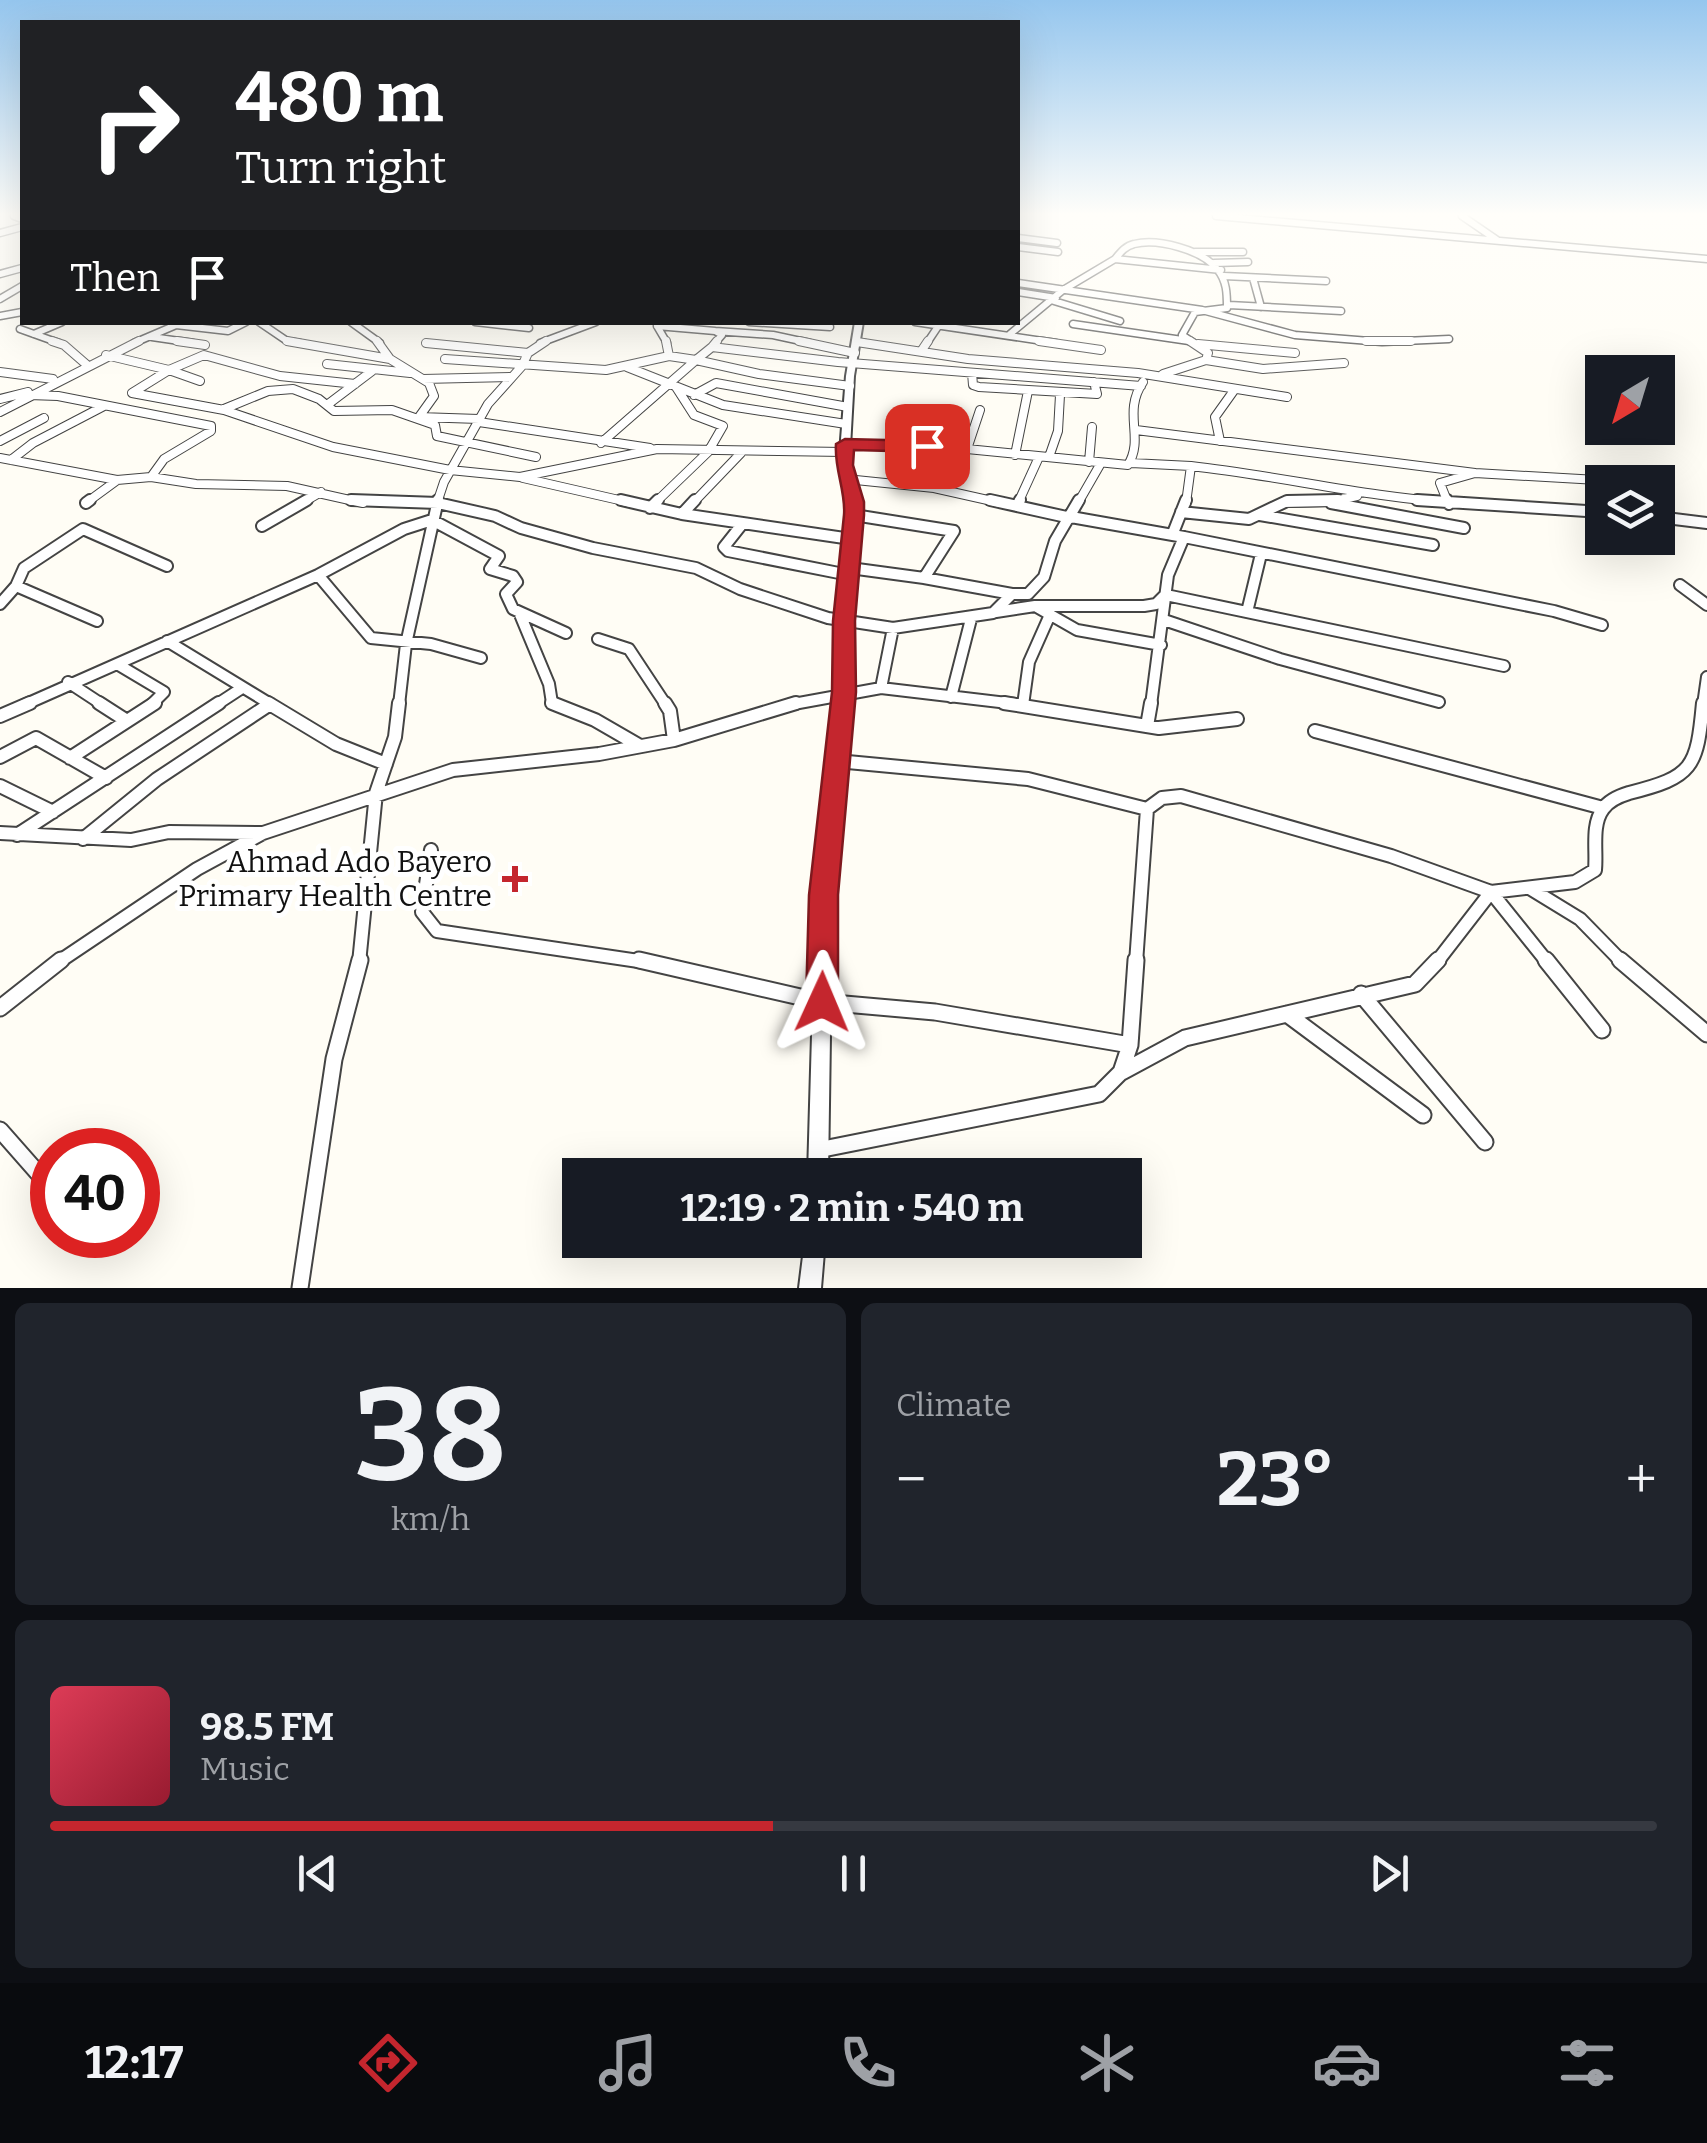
<!DOCTYPE html>
<meta charset="utf-8">
<style>
:root{--surface:#171b24;--page:#20242c;--text:#f1f3f6;--muted:#9ea1a6;--line:#363941;--accent:#c4262e}
body{margin:0;font-family:Bitter,serif;background:var(--page);color:var(--text);height:100vh;display:flex;flex-direction:column;font-size:38px;white-space:nowrap}
*{box-sizing:border-box;margin:0}
p{font-size:32px;color:var(--muted)}
.icon{flex:none;width:55px;height:55px;fill:none;stroke:currentColor;stroke-width:2;stroke-linecap:round;stroke-linejoin:round}
.map{position:relative;height:1288px;overflow:hidden}
.side{display:flex;flex-direction:column;gap:15px;padding:15px;background:#0d0f14;flex:1}
.side>*{flex:none}
.guide{position:absolute;left:20px;top:20px;width:1000px;height:305px;border-radius:0px;box-shadow:0 10px 40px #0002;background:#202124;color:#fff;overflow:hidden}
.needle{width:65px;rotate:218deg}
.controls{position:absolute;left:1585px;top:355px;display:grid;gap:20px}
.controls a{display:grid;place-items:center;width:90px;height:90px;border-radius:0px;background:var(--surface);box-shadow:0 10px 40px #0002;font-size:50px}
.speed{position:absolute;left:30px;top:1128px;display:flex;gap:20px;font-size:50px;font-weight:700;text-align:center}
.speed>*{display:grid;place-content:center;width:130px;height:130px;border-radius:50%;background:var(--surface);box-shadow:0 10px 40px #0002;line-height:1}
.speed .limit{border:15px solid #d22;background:#fff;color:#111}
.pin{position:absolute;display:grid;place-items:center;width:85px;height:85px;color:#fff;margin:-42px;border-radius:20px;box-shadow:0 5px 15px #0006}
.me{position:absolute;width:110px;margin:-55px;rotate:1deg;stroke-linejoin:round;filter:drop-shadow(0 0 8px #0008)}
.turn{display:flex;align-items:center;gap:35px;height:210px;padding:0 50px;font-size:45px}
.turn .icon{width:130px;height:130px;stroke-width:2.5}
.turn b{display:block;font-size:70px;line-height:85px}
.then{display:flex;align-items:center;height:95px;padding:0 50px;background:#0003;gap:20px;font-size:38px}
.big{font-size:75px;font-weight:700;line-height:1.1}
.side .tile{flex:1;display:flex;flex-direction:column;justify-content:center;gap:15px;min-width:0;padding:0 35px;border-radius:15px;background:var(--page)}
.side .dial{align-items:center;gap:0}
.dial b{font-size:130px;line-height:1}
.song{display:flex;align-items:center;gap:30px}
.cover{width:120px;height:120px;border-radius:15px;background:linear-gradient(135deg,hsl(350 70% 55%),hsl(350 70% 35%))}
.played{height:10px;border-radius:5px;background:linear-gradient(90deg,var(--accent) 45%,var(--line) 45%)}
.keys{display:flex;justify-content:space-around;direction:ltr}
.heat{display:flex;justify-content:space-between;align-items:center;font-size:55px;direction:ltr}
.side .tiles{flex:1;display:grid;gap:15px;grid-template-columns:1fr 1fr}
.tile:last-child{grid-column:span 2}
.trip{position:absolute;left:562px;top:1158px;width:580px;height:100px;border-radius:0px;background:var(--surface);box-shadow:0 10px 40px #0002;font-weight:700;line-height:100px;text-align:center}
.tab-bar{display:flex;height:160px;justify-content:space-around;align-items:center;background:#090b0e;color:var(--muted)}
.tab-bar .icon{width:70px;height:70px}
.tab-bar .selected{color:var(--accent)}
.tab-bar b{font-size:45px;color:var(--text)}
.map>svg:first-child{display:block}
.lines{fill:none;stroke-linecap:round;stroke-linejoin:round}
.minor-far4-casing{stroke:#444;stroke-width:9}
.minor-far3-casing{stroke:#444;stroke-width:10}
.minor-far2-casing{stroke:#444;stroke-width:14}
.minor-far1-casing{stroke:#444;stroke-width:16}
.minor-casing{stroke:#444;stroke-width:19}
.tertiary-casing{stroke:#444;stroke-width:4}
.minor-far4{stroke:#fff;stroke-width:6}
.minor-far3{stroke:#fff;stroke-width:8}
.minor-far2{stroke:#fff;stroke-width:10}
.minor-far1{stroke:#fff;stroke-width:12}
.minor{stroke:#fff;stroke-width:15}
.tertiary{fill:#fff;fill-rule:evenodd}
.route{fill:#c4262e;stroke:#7f191e;stroke-width:2.5}
.poi-dot{fill:#c4262e;stroke:#fff;stroke-width:4}
.labels{text-anchor:middle;stroke-width:10;stroke-linejoin:round;paint-order:stroke}
.near-poi-label{font-size:30px;fill:#111;stroke:#fff;text-anchor:end}
</style>
<div class="map">
<svg width="1707" height="1288" viewBox="0 0 1707 1288">
<rect width="100%" height="100%" fill="#fffdf5"/>
<g class="lines">
<defs>
<path id="minor-far4" d="M14,216l8,3
M1216,216l491,43
M1462,216l35,24
M0,233l22,-6
M1018,238l39,5
M1018,247l40,5
M1195,252h48
M1115,259c5,-6 10,-13 19,-15 24,-6 68,6 83,25 10,12 10,25 10,39l-32,4 -13,23 12,8
M1214,263l34,-1
M0,274l22,-6
M1224,276l102,5
M1253,278l8,29
M1018,283l184,27 93,25 87,7 67,-3
M1018,292l38,6
M0,299l22,-13
M1054,301l66,20
M1229,305l112,6
M0,316l22,-4
M259,322l28,19 13,2
M351,322l29,21
M475,322l54,6
M749,322l81,5
M915,322l141,21
M1073,324l116,17
M176,325l52,6 18,-9
M657,326l58,5 7,4 -7,8
M657,326l10,17
M20,329l39,14
M715,331l58,4 37,8
M34,334l28,-12
M1010,334l53,-44 52,-31 106,11
M152,337l41,6
M857,342l8,1
M134,343l49,-21
M540,343l56,-21
M927,343l12,-18"/>
<path id="minor-far3" d="M52,341l12,4 23,20
M177,341l28,4
M287,341l103,18
M377,341l13,18 39,24 5,13 -15,21 60,2
M666,341l3,15
M799,341l56,12
M1039,341l62,9
M1366,341h45
M857,342l111,17 170,14 149,24
M426,343l102,10
M1198,344l97,9
M712,347l5,-6
M922,350l6,-9
M106,355l63,15 35,-15 76,21 75,8
M445,359l161,11 63,-14 27,4 16,-13 126,15 303,24
M1206,360l57,9 81,-6
M327,364l83,9
M627,367l96,38 123,19
M0,372l53,7
M972,373l1,12 6,2 118,7 -3,-12
M1163,374l43,-14 2,-7 -18,-12
M423,379l89,-2
M200,381l-31,-11 -37,23 92,17 109,37 117,23 70,7 137,-28 187,3
M29,395l29,1 153,30v5l-47,28 -13,18
M694,395l22,-12 132,24
M0,399l28,-7
M327,405l45,-34
M224,409l44,-18 25,-2 26,10 15,12 58,-1 43,15 2,11 99,21
M0,412l139,-71
M479,422l171,26
M1136,430l339,43
M0,441l44,-23
M1220,441l-5,-24 20,-28
M601,443l95,-83 63,14 91,12
M845,444l122,5 161,16c17,-28 -6,-52 15,-83
M967,449l13,-39
M1015,455l13,-64
M1049,457l9,-26 2,-36
M0,458l117,22 34,-3 45,7 91,2 76,17
M11,460l22,-17 71,-37
M1089,462l3,-35
M1131,463l60,3 -5,37
M1191,466c89,10 176,31 265,37
M523,478l109,25
M846,479l88,9 67,15
M86,503l30,-22
M302,503l19,-11
M437,503l7,-21 44,-78 34,-38 6,-13 18,-12
M655,503l53,-51 15,-26 -29,-11 -18,-28
M693,503l48,-50
M1018,503l21,-46
M1078,503l23,-40
M1283,503l47,-1 27,-6
M1448,503l-8,-20 35,-10 140,8"/>
<path id="minor-far2" d="M351,500l87,3 57,13 26,12 72,20 103,20 44,21 88,29 65,10 100,-15 19,-19h16l16,-17 11,-36 24,-41
M621,500l61,14 169,25
M990,500l81,18
M1417,500l185,12
M1447,500l2,4
M86,503l4,-3
M1331,503l133,25
M1017,506l3,-6
M650,508l8,-8
M1181,512l68,7 38,-18 51,-1
M682,514l13,-14
M1260,515l173,30
M1071,517l113,20 -16,38 -17,130
M1658,517l49,6
M743,523l-19,24 4,4 121,24
M262,526l45,-26
M1173,533l13,-33
M1184,537l370,74 48,14
M850,568l74,10 30,-47 -100,-16
M318,575l53,63 60,6 50,14
M924,578l88,16
M1680,585l27,20
M16,586l81,35
M1166,595l338,71
M0,604l16,-18 8,-18 59,-39 84,37
M1035,606l42,24 84,15
M519,612l30,72 3,19 6,2
M996,612l39,-6h109l12,-2 9,-9
M1247,612l14,-58
M1164,620l116,39 159,43
M598,639l31,10 37,56
M167,641l105,64
M117,664l47,28 -13,13
M68,682l35,23
M881,688l12,-60
M951,697l20,-78
M24,705l294,-130 86,-46 28,-9 67,36 -9,13 23,7 4,6 -11,12 7,15 53,24
M216,705l26,-17
M399,705l7,-61 32,-144
M788,705l93,-17 144,17
M1023,705l6,-43 20,-45
M1703,705l4,-28"/>
<path id="minor-far1" d="M99,703l28,18
M268,703l68,41 50,20
M552,703l43,17 45,26
M665,703l5,8 4,29
M1004,703l155,25 78,-9
M0,716l30,-13
M1147,726l4,-23
M1315,731l288,77
M0,757l36,-19 70,40
M70,758l85,-55
M837,761l191,18 119,30 -11,154
M0,786l53,26
M1147,809l15,-11 19,-2 210,60 100,36 57,71
M0,833l131,7 38,-8 94,1
M17,835l202,-132
M83,839l74,-60 113,-75
M431,850l-9,62 15,19 215,32
M1531,889l49,30 43,44
M57,963l140,-94 66,-36 190,-63 146,-16 75,-14 122,-37
M359,963l17,-170 19,-56 4,-34
M1436,963l55,-71 84,-10 20,-12c2,-19 -4,-45 8,-61 6,-9 16,-13 26,-16 64,-16 68,-25 74,-90"/>
<path id="minor" d="M639,960l183,42 113,10 195,33
M1546,960l56,70
M1620,960l87,74
M1361,994l124,148
M0,1008l61,-48
M1287,1014l136,101
M1122,1072l63,-34 230,-54 23,-24
M0,1130l52,59
M818,1150l281,-56 22,-22 9,-27 6,-85
M300,1288l34,-229 26,-99"/>
<path id="tertiary" d="M855,322h8l-9,54 -5,89 10,50 -9,106 1,71 -19,203 -4,280h-20l8,-280 21,-203 1,-71 11,-106 -10,-50 7,-89z
M805,1240h20l-4,48h-22z"/>
</defs>
<!-- minor-far4 casing -->
<use href="#minor-far4" class="minor-far4-casing"/>
<!-- minor-far3 casing -->
<use href="#minor-far3" class="minor-far3-casing"/>
<!-- minor-far2 casing -->
<use href="#minor-far2" class="minor-far2-casing"/>
<!-- minor-far1 casing -->
<use href="#minor-far1" class="minor-far1-casing"/>
<!-- minor casing -->
<use href="#minor" class="minor-casing"/>
<!-- tertiary casing -->
<use href="#tertiary" class="tertiary-casing"/>
<!-- minor-far4 -->
<use href="#minor-far4" class="minor-far4"/>
<!-- minor-far3 -->
<use href="#minor-far3" class="minor-far3"/>
<!-- minor-far2 -->
<use href="#minor-far2" class="minor-far2"/>
<!-- minor-far1 -->
<use href="#minor-far1" class="minor-far1"/>
<!-- minor -->
<use href="#minor" class="minor"/>
<!-- tertiary -->
<use href="#tertiary" class="tertiary"/>
</g>
<!-- sky -->
<linearGradient id="sky" x2="0" y2="1"><stop stop-color="#95c6ee"/><stop offset="0.54" stop-color="#fffefa"/><stop offset="1" stop-color="#fffefa" stop-opacity="0"/></linearGradient>
<rect width="1707" height="397" fill="url(#sky)"/>
<!-- route -->
<path class="route" d="M845,439l82,2 9,5 -9,6 -73,-2 -1,15 11,37v13l-9,106 1,71 -18,203v107l-4,9 -12,5 -11,-5 -5,-9 3,-107 23,-203 1,-71 11,-106c2,-24 -10,-46 -8,-71z"/>
<!-- markers -->
<path class="poi-dot" d="M510 864h10v10h10v10h-10v10h-10v-10h-10v-10h10z"/>
<g class="labels">
<!-- near-poi labels -->
<g class="near-poi-label">
<text x="492" y="872">Ahmad Ado Bayero<tspan x="492" dy="34">Primary Health Centre</tspan></text>
</g>
</g>
</svg>
<div class="controls">
<a><svg class="needle" viewBox="-14 -14 28 28"><path d="M0-13l5 13h-10z" fill="#e53935"/><path d="M0 13l5-13h-10z" fill="#9ea1a6"/></svg></a>
<a><svg class="icon" aria-label="layers" viewBox="0 0 24 24"><path d="M12 4l9 5-9 5-9-5zM3 14l9 5 9-5"/></svg></a>
</div>
<div class="speed"><div class="limit">40</div></div>
<div class="pin" style="left:927px;top:446px;background:#d93025"><svg class="icon" aria-label="arrive" viewBox="0 0 24 24"><path d="M6 21V4h12l-3 4 3 4H6"/></svg></div>
<svg class="me" style="left:822px;top:1002px" viewBox="-20 -20 40 40"><path d="M0-17L14 15 0 8-14 15z" fill="#c4262e" stroke="#fff" stroke-width="4"/></svg>
<div class="trip">12:19 · 2 min · 540 m</div>
<div class="guide">
<div class="turn"><svg class="icon" aria-label="right" viewBox="0 0 24 24"><path d="M7 20v-9h11M14 6l5 5-5 5"/></svg><div><b>480 m</b>Turn right</div></div>
<div class="then">Then<svg class="icon" aria-label="arrive" viewBox="0 0 24 24"><path d="M6 21V4h12l-3 4 3 4H6"/></svg></div>
</div>
</div>
<section class="side">
<div class="tiles">
<div class="tile dial"><b>38</b><p>km/h</p></div>
<div class="tile"><p>Climate</p>
<div class="heat"><a>−</a><b class="big">23°</b><a>+</a></div>
</div>
<div class="tile">
<div class="song"><i class="cover"></i><div><b>98.5 FM</b><p>Music</p></div></div>
<div class="played"></div>
<div class="keys"><svg class="icon" aria-label="previous" viewBox="0 0 24 24"><path d="M18 5L8 12l10 7zM5 5v14"/></svg><svg class="icon" aria-label="pause" viewBox="0 0 24 24"><path d="M8 5v14M16 5v14"/></svg><svg class="icon" aria-label="next" viewBox="0 0 24 24"><path d="M6 5l10 7-10 7zM19 5v14"/></svg></div>
</div>
</div>
</section>
<nav class="tab-bar">
<b>12:17</b>
<svg class="icon selected" aria-label="directions" viewBox="0 0 24 24"><path d="M12 3l9 9-9 9-9-9zM9 14v-3h6M13 9l2 2-2 2"/></svg>
<svg class="icon" aria-label="music" viewBox="0 0 24 24"><path d="M9 18V5l10-2v13"/><circle cx="6" cy="18" r="3"/><circle cx="16" cy="16" r="3"/></svg>
<svg class="icon" aria-label="phone" viewBox="0 0 24 24"><path d="M5 4h4l2 5-3 2q2 4 5 5l2-3 5 2v4C11 20 4 13 5 4z"/></svg>
<svg class="icon" aria-label="climate" viewBox="0 0 24 24"><path d="M12 3v18M4 7l16 10M4 17L20 7"/></svg>
<svg class="icon" aria-label="car" viewBox="0 0 24 24"><path d="M5 17H2v-5l4-1 3-4h7l3 4 3 1v5h-3M9 17h6M6 11h13"/><circle cx="7" cy="17" r="2"/><circle cx="17" cy="17" r="2"/></svg>
<svg class="icon" aria-label="filters" viewBox="0 0 24 24"><path d="M4 7h16M4 17h16"/><circle cx="9" cy="7" r="2"/><circle cx="15" cy="17" r="2"/></svg>
</nav>
